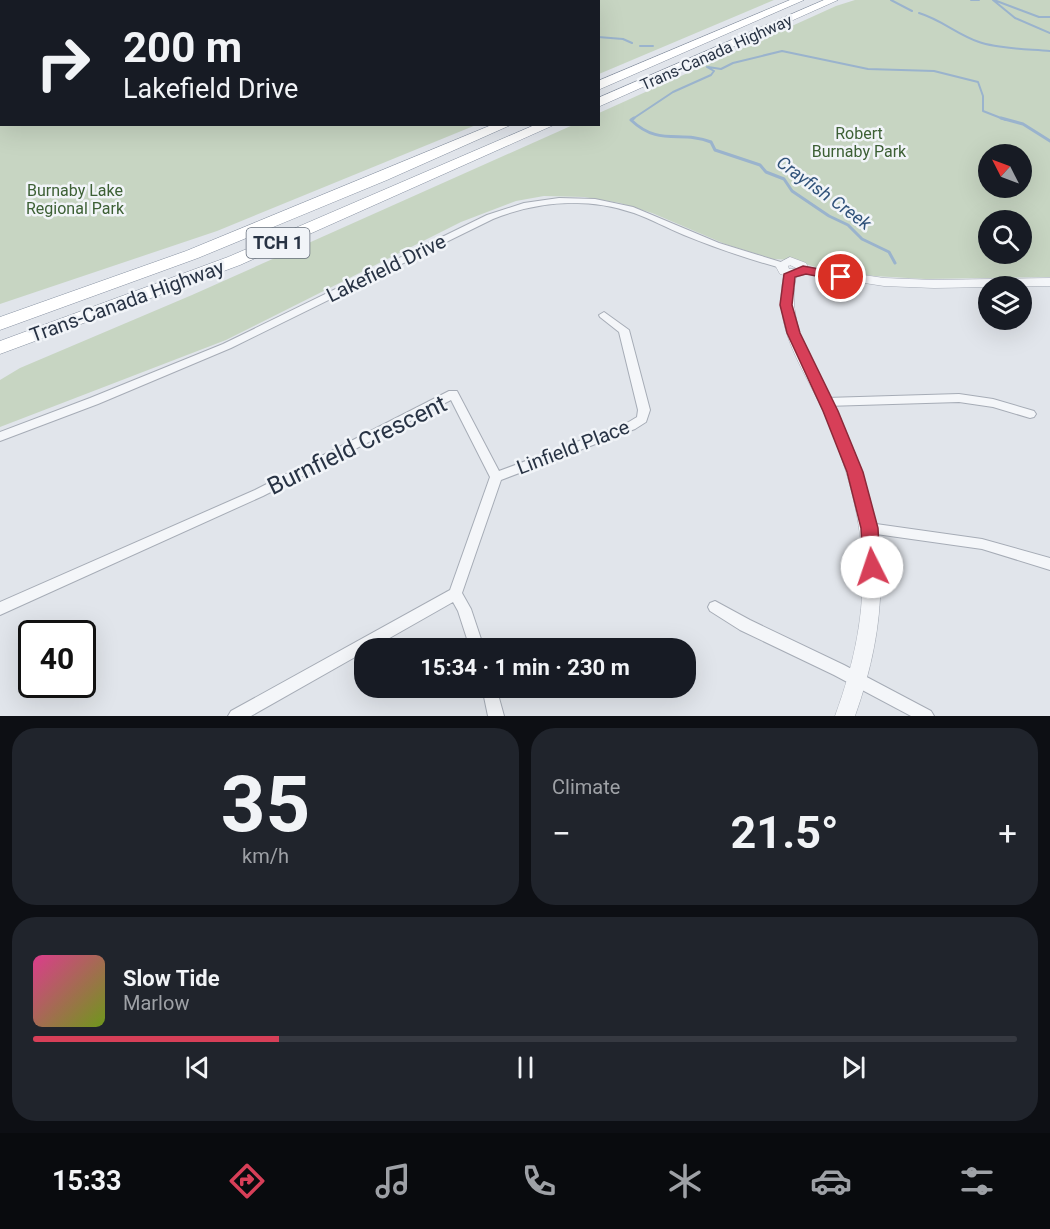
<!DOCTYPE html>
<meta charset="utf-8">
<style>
:root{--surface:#171b24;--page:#20242c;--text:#f1f3f6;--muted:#9ea1a6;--line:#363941;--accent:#d73f58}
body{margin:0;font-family:Roboto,sans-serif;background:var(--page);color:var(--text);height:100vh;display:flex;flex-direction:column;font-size:22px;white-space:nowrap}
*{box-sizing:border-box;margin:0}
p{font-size:20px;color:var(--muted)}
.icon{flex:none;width:33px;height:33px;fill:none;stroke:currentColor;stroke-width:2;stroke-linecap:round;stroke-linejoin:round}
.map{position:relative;height:716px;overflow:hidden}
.panel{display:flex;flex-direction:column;gap:12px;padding:12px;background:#0d0f14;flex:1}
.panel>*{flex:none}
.hud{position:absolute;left:0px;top:0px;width:600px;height:126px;box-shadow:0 6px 24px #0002;background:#171b24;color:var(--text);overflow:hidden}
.needle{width:39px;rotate:312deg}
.tools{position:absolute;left:978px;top:144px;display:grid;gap:12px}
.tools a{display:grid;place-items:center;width:54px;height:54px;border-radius:50%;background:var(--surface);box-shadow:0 6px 24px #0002;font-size:30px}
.speed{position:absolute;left:18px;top:620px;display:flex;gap:12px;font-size:30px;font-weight:700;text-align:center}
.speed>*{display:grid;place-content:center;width:78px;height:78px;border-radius:50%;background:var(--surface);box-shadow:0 6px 24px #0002;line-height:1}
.speed .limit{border:3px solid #111;border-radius:9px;background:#fff;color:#111}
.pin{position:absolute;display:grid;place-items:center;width:51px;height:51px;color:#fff;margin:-26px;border:3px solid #fff;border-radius:50%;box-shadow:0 2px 6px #0007}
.me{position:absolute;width:66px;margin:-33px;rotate:356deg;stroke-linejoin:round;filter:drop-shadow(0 0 4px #0008)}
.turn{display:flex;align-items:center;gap:21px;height:126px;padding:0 24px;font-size:27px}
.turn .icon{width:78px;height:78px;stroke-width:2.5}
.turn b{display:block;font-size:42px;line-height:51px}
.big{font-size:45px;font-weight:700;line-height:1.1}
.panel .card{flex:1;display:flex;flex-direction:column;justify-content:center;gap:9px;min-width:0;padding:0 21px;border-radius:24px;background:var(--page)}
.panel .dial{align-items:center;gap:0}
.dial b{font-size:78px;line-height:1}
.song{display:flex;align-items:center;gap:18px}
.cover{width:72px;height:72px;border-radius:9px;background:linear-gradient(135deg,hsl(330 70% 55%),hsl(80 70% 35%))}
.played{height:6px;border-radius:3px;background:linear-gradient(90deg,var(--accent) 25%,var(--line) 25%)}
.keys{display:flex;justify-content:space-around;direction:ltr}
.heat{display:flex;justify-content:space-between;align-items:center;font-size:33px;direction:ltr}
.panel .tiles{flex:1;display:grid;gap:12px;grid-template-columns:1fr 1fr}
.card:last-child{grid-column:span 2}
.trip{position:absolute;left:354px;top:638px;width:342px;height:60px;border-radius:24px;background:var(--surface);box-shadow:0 6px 24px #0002;font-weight:700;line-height:60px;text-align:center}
.tab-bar{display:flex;height:96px;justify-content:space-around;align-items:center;background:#090b0e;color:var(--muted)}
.tab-bar .icon{width:42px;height:42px}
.tab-bar .active{color:var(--accent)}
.tab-bar b{font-size:27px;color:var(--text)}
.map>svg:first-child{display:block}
.green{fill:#c7d5c2;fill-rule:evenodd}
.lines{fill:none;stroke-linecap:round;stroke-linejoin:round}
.stream-far1{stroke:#9ab3cd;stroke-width:2}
.stream{stroke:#9ab3cd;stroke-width:3}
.minor-casing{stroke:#a6acb6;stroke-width:2}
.tertiary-casing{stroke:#a6acb6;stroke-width:1}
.motorway-casing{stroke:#8892a2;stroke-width:1}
.minor{fill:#f4f6f9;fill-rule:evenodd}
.tertiary{fill:#f4f6f9;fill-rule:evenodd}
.motorway{fill:#fff;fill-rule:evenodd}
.route{fill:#d73f58;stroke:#8c2939;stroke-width:1.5}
.labels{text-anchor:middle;stroke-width:5;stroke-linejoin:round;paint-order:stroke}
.far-street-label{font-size:16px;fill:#283344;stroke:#f1f4f8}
.far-park-label{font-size:16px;fill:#3d6035;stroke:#f1f4f8}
.far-water-label{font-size:18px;font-style:italic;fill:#30527a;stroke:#f1f4f8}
.shield{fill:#f1f4f8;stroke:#646d7a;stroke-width:1.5}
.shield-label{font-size:18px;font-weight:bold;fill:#283344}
.street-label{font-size:20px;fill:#283344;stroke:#f1f4f8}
.near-street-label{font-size:24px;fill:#283344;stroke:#f1f4f8}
</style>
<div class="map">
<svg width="1050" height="716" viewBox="0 0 1050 716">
<rect width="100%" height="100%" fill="#e1e5eb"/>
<!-- green -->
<path class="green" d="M0,0h774l-175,74 -1,-72h-596v122l474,1 -259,106 -217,73z
M855,0h195v277l-125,2 -51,-3 -48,-6 -35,-10 -18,-1 -48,-15 -73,-31 -32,-10 -36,-6 -40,-1 -28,5 -55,21 -235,118 -226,87v-47l20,-12 172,-73 381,-170 25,-1 1,-11 237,-107zM988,154h34v34h-34zM988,220h34v34h-34z"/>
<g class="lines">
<!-- stream-far1 -->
<path class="stream-far1" d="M891,0l21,11
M971,0h8
M993,0l22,18 35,15
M994,0l45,17h11
M919,13c23,7 37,21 60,29 19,7 50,7 71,9
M598,37l25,2 9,4
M640,46h13
M708,67l13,2 12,-6 49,-12 86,18 66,2 44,11 5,14v15l23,9
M631,120l42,-28 38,-17 3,-4 -7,-4"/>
<!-- stream -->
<path class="stream" d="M634,118l-3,2c28,27 50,10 80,22l4,8 45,15 6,7 18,7 8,12 37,25 19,9 14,14 27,13 6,11
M1001,118l22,6 27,17"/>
<defs>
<path id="minor" d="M559,198l36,1 38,8 86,36 65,20 2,2 -5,3c-33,-9 -65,-20 -97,-33 -17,-7 -33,-16 -50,-22 -47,-16 -96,-12 -141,6l-262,129 -133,56 -98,37v-9l90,-34 133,-54 264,-129 37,-12z
M604,312l25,18 21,80 -4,12 -11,7 -134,51 -39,113 9,16 13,39h-14l-12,-37 -5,-9 -81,46h-8v4l-113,64h-23l3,-5 219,-121 40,-113 -39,-77 -188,96 -263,119v-13l255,-112 194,-99h8l42,80 128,-48 10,-6 1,-7 -19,-78 -19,-15 -1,-2z
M959,394l34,5 41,12 2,3 -2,3 -4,1 -37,-11 -34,-5 -133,4 -4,-1 -2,-3 2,-3 4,-1z
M869,523l113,16 68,19v12l-68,-21 -113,-16 -5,-1 -1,-4 1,-4z
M715,601l35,19 94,45 87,46 3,5h-23l-77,-41 -94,-45 -30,-19 -2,-4 2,-4z
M482,687h14l8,29h-16z"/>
<path id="tertiary" d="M790,257l16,6 2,4 76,11 50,2 116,-2v8l-116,2 -50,-2 -78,-12 -10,3c-13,55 35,119 56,169 39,93 36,177 3,270h-20c41,-111 36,-197 -12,-305 -21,-46 -51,-83 -39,-136l-4,-1 -5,-9zM790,265l6,3 1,1h-8l-1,-3z"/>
<path id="motorway" d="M790,0h14l-206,90v-9z
M824,0h14l-240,107v-9z
M494,124h19l-126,56 -189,78 -198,72v-13l186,-66z
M537,124h19l-316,141 -240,89v-13l228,-84z"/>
</defs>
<!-- minor casing -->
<use href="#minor" class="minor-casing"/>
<!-- tertiary casing -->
<use href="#tertiary" class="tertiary-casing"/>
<!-- motorway casing -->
<use href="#motorway" class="motorway-casing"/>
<!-- minor -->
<use href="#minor" class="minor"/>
<!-- tertiary -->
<use href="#tertiary" class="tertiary"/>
<!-- motorway -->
<use href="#motorway" class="motorway"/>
</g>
<!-- route -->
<path class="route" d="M803,266l38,7 6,4 -6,4 -35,-7 -11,3 -3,28 8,28 38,78 25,61 15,56 2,39 -2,5 -6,2 -6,-2 -3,-5 -2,-39 -14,-56 -24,-61 -36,-78 -7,-28 4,-31z"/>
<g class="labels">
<!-- far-street labels -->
<g class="far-street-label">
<text transform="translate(716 52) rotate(-24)" y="6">Trans-Canada Highway</text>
</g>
<!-- far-park labels -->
<g class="far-park-label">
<text x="859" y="139">Robert<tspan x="859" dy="18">Burnaby Park</tspan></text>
<text x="75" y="196">Burnaby Lake<tspan x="75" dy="18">Regional Park</tspan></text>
</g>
<!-- far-water labels -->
<g class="far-water-label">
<text transform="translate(824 193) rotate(36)" y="6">Crayfish Creek</text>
</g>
<!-- shield labels -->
<rect class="shield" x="246.5" y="228" width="63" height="30" rx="4.5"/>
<g class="shield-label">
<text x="278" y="249">TCH 1</text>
</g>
<!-- street labels -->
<g class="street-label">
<text transform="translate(386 268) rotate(-26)" y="7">Lakefield Drive</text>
<text transform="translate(127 301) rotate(-20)" y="7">Trans-Canada Highway</text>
<text transform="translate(573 447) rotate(-21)" y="7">Linfield Place</text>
</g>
<!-- near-street labels -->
<g class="near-street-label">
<text transform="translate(357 445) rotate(-26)" y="8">Burnfield Crescent</text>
</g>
</g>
</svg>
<div class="tools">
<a><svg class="needle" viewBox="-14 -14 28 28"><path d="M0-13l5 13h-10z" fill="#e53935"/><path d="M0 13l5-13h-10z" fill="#9ea1a6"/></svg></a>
<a><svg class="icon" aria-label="search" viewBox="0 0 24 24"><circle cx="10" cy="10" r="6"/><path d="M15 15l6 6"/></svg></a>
<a><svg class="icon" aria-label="layers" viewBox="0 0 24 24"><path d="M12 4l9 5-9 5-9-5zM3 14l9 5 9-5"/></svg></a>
</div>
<div class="speed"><div class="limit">40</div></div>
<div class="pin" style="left:841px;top:277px;background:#d93025"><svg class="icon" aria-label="arrive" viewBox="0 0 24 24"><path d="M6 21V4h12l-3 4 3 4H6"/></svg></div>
<svg class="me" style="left:872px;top:567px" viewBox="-20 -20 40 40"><circle r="19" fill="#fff"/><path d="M0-13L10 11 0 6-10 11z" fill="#d73f58"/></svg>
<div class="trip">15:34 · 1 min · 230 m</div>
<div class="hud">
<div class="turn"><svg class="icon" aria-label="right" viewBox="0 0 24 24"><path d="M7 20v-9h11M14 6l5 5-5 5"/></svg><div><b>200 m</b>Lakefield Drive</div></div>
</div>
</div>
<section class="panel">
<div class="tiles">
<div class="card dial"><b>35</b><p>km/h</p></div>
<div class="card"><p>Climate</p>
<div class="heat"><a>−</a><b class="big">21.5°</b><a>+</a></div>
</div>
<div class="card">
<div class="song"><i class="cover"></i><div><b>Slow Tide</b><p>Marlow</p></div></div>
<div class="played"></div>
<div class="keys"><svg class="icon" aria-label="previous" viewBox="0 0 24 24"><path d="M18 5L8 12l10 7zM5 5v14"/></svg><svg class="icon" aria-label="pause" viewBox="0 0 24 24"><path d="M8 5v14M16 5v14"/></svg><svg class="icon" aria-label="next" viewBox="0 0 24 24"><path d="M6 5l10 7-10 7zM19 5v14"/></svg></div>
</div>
</div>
</section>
<nav class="tab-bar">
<b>15:33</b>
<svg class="icon active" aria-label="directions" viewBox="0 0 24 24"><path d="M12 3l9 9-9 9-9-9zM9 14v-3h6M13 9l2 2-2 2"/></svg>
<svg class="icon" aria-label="music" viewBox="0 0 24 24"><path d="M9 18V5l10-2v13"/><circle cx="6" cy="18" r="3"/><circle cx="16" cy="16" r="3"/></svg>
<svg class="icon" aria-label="phone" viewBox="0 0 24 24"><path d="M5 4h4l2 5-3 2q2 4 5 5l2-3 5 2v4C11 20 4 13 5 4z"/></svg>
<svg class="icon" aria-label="climate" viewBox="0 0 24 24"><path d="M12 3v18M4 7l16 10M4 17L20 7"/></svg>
<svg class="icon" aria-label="car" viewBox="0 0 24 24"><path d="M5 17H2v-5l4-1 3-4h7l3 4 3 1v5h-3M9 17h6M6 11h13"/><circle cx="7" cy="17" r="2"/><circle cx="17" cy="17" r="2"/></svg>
<svg class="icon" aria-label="filters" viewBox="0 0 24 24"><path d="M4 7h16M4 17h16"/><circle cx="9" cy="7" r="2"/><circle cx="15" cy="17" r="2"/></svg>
</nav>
